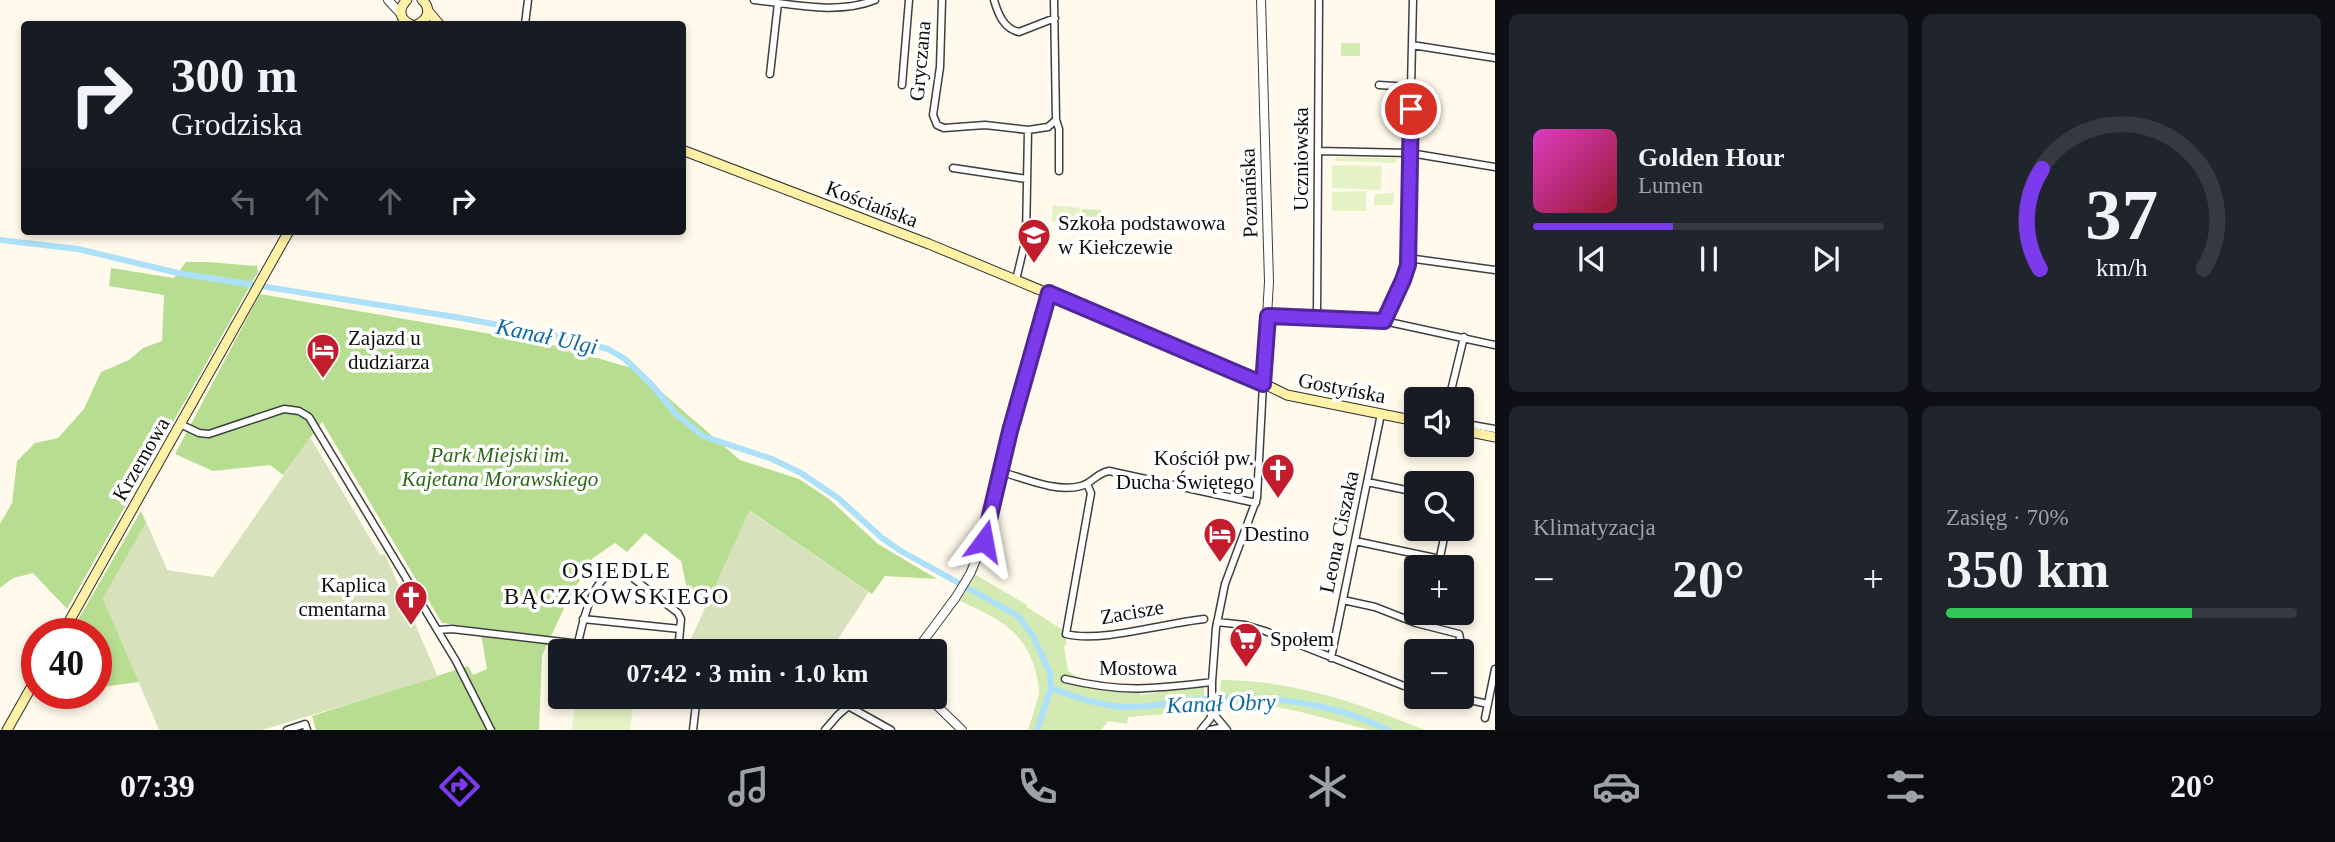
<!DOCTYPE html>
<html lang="pl">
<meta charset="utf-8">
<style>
:root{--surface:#171b24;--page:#20242c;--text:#f1f3f6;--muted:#9ea1a6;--line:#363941;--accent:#7c3aed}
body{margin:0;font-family:"Times New Roman",serif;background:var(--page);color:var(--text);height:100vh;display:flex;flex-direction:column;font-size:26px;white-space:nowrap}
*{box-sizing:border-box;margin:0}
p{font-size:23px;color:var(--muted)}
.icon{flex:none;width:38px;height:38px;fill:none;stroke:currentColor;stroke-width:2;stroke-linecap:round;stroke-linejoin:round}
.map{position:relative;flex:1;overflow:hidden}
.panel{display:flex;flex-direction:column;gap:14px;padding:14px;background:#0d0f14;width:840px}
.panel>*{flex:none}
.banner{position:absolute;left:21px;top:21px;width:665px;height:214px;border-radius:7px;box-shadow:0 4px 10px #0003;background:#171b24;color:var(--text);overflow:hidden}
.buttons{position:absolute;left:1404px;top:387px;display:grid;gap:14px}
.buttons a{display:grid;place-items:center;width:70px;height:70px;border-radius:7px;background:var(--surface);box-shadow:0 4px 10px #0003;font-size:35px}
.speed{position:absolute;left:21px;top:618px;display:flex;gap:14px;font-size:35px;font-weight:700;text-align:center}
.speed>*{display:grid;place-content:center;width:91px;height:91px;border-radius:50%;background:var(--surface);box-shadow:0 4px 10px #0003;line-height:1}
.speed .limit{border:10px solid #d22;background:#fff;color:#111}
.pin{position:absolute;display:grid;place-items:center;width:60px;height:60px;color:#fff;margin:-30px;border:4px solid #fff;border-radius:50%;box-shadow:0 2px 7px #0007}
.me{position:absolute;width:77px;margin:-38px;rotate:13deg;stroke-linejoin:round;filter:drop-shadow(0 0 5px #0008)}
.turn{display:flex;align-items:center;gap:24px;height:147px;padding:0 35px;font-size:32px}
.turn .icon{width:91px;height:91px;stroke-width:2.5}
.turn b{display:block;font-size:49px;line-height:60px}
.lanes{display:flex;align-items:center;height:66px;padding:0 35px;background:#0003;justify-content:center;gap:35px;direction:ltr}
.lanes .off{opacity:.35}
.big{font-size:52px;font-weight:700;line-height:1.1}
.panel .tile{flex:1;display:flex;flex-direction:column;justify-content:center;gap:10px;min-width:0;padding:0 24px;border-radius:10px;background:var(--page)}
.panel .dial{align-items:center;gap:0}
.dial svg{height:182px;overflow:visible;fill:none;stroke:var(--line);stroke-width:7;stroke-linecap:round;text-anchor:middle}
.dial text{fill:var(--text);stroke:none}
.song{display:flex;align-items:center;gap:21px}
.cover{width:84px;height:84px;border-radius:10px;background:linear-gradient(135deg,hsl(310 70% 55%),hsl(350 70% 35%))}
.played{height:7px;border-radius:4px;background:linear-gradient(90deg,var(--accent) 40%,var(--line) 40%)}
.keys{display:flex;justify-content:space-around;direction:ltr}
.heat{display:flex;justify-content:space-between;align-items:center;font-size:38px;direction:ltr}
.charge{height:10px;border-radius:5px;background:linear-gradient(90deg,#34c759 70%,var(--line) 0)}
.panel .tiles{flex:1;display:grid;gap:14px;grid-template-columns:repeat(2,1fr)}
.trip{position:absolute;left:548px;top:639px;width:399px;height:70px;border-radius:7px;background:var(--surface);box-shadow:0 4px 10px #0003;font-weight:700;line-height:70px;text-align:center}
.tabs{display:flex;height:112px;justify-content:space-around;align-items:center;background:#090b0e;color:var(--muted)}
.tabs .icon{width:49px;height:49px}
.tabs .selected{color:var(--accent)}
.tabs b{font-size:32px;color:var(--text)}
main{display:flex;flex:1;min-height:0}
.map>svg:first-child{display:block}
.green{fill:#d3ebb3}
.forest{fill:#b7dd91}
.cemetery{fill:#d7e2bc}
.pitch{fill:#e5f2c5}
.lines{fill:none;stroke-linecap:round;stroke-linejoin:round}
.canal{stroke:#ade0f9;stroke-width:6}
.minor-casing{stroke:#3f3f3f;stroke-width:9}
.tertiary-casing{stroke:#3f3f3f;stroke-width:10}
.secondary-casing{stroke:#2e2e2e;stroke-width:11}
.minor{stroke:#fff;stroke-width:6}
.tertiary{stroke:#fff;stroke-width:8}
.secondary{stroke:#fff1a6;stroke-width:9}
.route-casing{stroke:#51269a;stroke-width:18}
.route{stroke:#7c3aed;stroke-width:12}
.labels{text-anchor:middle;stroke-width:7;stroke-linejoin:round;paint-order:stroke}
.street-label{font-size:21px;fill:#0c0c0c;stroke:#fff}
.poi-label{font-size:21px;fill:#0c0c0c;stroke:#fff;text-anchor:start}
.park-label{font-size:21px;font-style:italic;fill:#2d6719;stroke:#fff}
.water-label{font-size:23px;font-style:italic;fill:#0f6aa4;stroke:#fff}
.neighbourhood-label{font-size:23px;letter-spacing:2px;fill:#0c0c0c;stroke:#fff}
</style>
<main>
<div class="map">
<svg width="1495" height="730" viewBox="0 0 1495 730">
<rect width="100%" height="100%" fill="#fffaeb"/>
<!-- green -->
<path class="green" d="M1341,43h19v13h-19z
M1082,209l19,1 -1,12 -18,-1z
M976,575l51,30v2l36,23 4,13 -3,3 4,25c19,14 48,16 71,13l1,11 64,-10v26l-76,6 -1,7 -19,-3 -7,9h-73c4,-12 8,-25 11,-36 1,-7 -2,-15 -3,-21 -11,-43 -39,-55 -76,-72z
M1221,680c72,0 138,23 204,50h-56l-68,-18 -34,-7h-48z"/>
<!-- forest -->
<path class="forest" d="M186,262h22l49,4 1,6 -191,337 -34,-36 -20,5 -13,10v-64l12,-21 5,-42 18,-18 23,-5 26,-29 17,-37 28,-12 14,-12 19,-7 2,-46 -55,-9 2,-18 63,10z
M260,294l289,50 86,25 105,91 59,19 30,20 49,45 59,35 -52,-3 -13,18 -122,-83 -44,96 -18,-13 -7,-33 -36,-28 -18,19 -12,-9 -22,15 -26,44 -25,53 -3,75h-223l-4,-14 156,-50 5,9 14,-6 -7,-41 -38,-5 -120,-201 -39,53 -13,-10 -57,6 -38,-17z
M141,511l26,59 -64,28 36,84 -37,5 -6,-14v-39l-17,-1 -4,-8z"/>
<!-- cemetery -->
<path class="cemetery" d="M310,437l70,118 5,-1 53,123 -176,53h-103l-56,-132 43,-76 21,48 46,7z
M749,511l120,81 -39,59 -144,-1z"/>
<!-- pitch -->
<path class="pitch" d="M1336,157l61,1 -1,5 -60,-2z
M1332,165l50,1 -1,24 -49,-2z
M1366,191v20h-34v-19z
M1394,193l-1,12h-19l1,-11z
M1053,205l28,3 -2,15 -27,-2z
M576,697h58l-4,33h-58z"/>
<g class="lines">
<!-- canal -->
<path class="canal" d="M0,240l78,9 100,24 283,45 92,17 55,14 17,10 27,26 24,29 27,22 69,23 29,14 37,25 44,40 19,13 117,65 15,20 17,37 1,15 -14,42
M1051,688c27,10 55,20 84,19 23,-1 46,-7 69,-8 62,-4 128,3 184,31"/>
<defs>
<path id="minor" d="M754,0c38,4 83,15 121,0
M942,0l-2,67 -7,48 4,10 7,3 41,-3 43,5 20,-3 8,-7
M994,0c4,14 10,29 25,32l36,-14
M1054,0l2,120 3,9v42
M525,24l3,-24
M1412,45l83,13
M770,74l8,-71
M902,85l7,-85
M1379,85l32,2
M1318,151l92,2 85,14
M953,168l74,11
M1408,258l87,12
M1016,280l10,-42 2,-108
M1268,316l116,5 111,24
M1317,317l2,-317
M1384,321l19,-41 4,-15 6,-265
M1449,399l15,-62
M1461,423l34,6
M180,424l19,9 10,1 75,-25 15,2 10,6 147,244 35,69
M1001,472c24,6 55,21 80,14 11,-3 16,-13 28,-15l147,32
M1367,482l49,10
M1087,484l4,9 -25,141c34,9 99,-11 138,-15
M1355,541l85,18
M1438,567l8,-39
M1343,600l32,7 41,16 43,11 5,23 -3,13
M583,619l97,10
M1217,622l28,3 20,6 139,55 12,3
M1426,625l2,-13
M438,630l14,-1 188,22
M578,643c5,-22 14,-68 41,-73l6,2 53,41 3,6 -3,32
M1331,658l50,-244
M1065,679c57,14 89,10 147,3
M1452,696l36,8
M848,706l43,24
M1213,713l14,17
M1485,718l10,-49
M287,730l18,-6 2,6
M693,730l4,-34
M825,730l13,-15 22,-19
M1201,730l9,-11 2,-6v-31l4,-54 9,-44 32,-86 6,-114
M1210,730l14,-3"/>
<path id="tertiary" d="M388,0l13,14
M1261,0l8,282 -6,102
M916,651l40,-54 14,-23 14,-33 26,-110 39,-138
M927,696l35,34"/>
<path id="secondary" d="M407,0c-9,8 -8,19 3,24
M428,11l11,13
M418,24c11,-5 13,-16 4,-24
M682,150l247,94 321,133 37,18 129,26
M1461,430l34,7
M62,634l227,-403
M7,730l30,-53"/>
</defs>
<!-- minor casing -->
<use href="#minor" class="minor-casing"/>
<!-- tertiary casing -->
<use href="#tertiary" class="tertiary-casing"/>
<!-- secondary casing -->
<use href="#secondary" class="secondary-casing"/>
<!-- minor -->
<use href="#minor" class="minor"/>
<!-- tertiary -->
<use href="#tertiary" class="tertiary"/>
<!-- secondary -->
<use href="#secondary" class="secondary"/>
</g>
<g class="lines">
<defs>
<path id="route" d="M984,541l26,-110 39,-138 214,91 5,-68 116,5 19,-41 5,-15 3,-156"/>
</defs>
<!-- route casing -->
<use href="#route" class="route-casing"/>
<!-- route -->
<use href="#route" class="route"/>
</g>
<!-- icons -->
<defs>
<symbol id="school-pin" viewBox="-11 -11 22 30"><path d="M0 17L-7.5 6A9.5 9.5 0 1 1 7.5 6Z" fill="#c31d2d" stroke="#fff"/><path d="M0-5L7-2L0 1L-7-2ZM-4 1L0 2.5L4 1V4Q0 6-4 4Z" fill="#fff"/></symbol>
<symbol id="hotel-pin" viewBox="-11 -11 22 30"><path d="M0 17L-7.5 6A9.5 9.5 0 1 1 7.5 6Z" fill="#c31d2d" stroke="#fff"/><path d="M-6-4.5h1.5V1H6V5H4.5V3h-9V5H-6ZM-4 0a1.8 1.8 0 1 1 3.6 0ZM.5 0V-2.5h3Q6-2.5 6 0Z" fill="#fff"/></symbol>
<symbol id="church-pin" viewBox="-11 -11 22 30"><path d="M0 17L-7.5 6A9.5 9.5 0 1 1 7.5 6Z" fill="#c31d2d" stroke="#fff"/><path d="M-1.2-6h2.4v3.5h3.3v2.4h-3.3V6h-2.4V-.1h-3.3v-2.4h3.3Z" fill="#fff"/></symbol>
<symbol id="supermarket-pin" viewBox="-11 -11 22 30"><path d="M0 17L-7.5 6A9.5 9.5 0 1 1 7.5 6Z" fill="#c31d2d" stroke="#fff"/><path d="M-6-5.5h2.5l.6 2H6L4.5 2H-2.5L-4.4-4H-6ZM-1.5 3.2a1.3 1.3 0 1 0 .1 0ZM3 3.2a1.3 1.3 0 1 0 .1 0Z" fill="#fff"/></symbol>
</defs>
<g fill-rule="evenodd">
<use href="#school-pin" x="1015" y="216" width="38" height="52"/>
<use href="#hotel-pin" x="304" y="331" width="38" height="52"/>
<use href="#church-pin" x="1259" y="451" width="38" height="52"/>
<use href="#hotel-pin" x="1201" y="515" width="38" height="52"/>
<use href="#church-pin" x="392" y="578" width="38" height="52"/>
<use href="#supermarket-pin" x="1227" y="620" width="38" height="52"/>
</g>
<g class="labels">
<!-- street labels -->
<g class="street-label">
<text transform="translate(920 61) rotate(-85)" y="7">Gryczana</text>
<text transform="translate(1301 159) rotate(-90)" y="7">Uczniowska</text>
<text transform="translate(1249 193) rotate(-92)" y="7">Poznańska</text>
<text transform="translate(872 204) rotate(21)" y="7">Kościańska</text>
<text transform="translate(1342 388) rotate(11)" y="7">Gostyńska</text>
<text transform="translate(141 459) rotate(-60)" y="7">Krzemowa</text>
<text transform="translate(1339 532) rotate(-78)" y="7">Leona Ciszaka</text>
<text transform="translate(1132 612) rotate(-10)" y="7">Zacisze</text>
<text x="1138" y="675">Mostowa</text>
</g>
<!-- poi labels -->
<g class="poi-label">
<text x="1058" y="230">Szkoła podstawowa<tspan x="1058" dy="24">w Kiełczewie</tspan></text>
<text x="348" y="345">Zajazd u<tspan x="348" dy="24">dudziarza</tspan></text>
<text x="1254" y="465" text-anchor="end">Kościół pw.<tspan x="1254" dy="24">Ducha Świętego</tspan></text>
<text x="1244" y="541">Destino</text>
<text x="386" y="592" text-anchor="end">Kaplica<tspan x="386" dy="24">cmentarna</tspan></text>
<text x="1270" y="646">Społem</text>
</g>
<!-- park labels -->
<g class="park-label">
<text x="500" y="462">Park Miejski im.<tspan x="500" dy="24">Kajetana Morawskiego</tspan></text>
</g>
<!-- water labels -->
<g class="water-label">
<text transform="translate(547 336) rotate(12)" y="8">Kanał Ulgi</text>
<text transform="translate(1221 703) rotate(-2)" y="8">Kanał Obry</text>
</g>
<!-- neighbourhood labels -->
<g class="neighbourhood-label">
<text x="617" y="578">OSIEDLE<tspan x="617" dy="26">BĄCZKOWSKIEGO</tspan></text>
</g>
</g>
</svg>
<div class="buttons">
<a><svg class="icon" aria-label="sound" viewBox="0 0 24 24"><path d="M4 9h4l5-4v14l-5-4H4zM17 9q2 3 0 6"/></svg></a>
<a><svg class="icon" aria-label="search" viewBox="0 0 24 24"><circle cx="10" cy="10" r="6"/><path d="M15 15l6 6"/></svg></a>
<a>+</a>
<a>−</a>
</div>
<div class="speed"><div class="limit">40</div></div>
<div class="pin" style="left:1411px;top:109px;background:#d93025"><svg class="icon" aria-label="arrive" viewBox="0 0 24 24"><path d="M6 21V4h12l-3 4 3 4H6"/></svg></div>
<svg class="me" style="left:984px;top:541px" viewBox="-20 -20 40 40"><path d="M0-17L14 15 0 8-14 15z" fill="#7c3aed" stroke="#fff" stroke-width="4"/></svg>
<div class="trip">07:42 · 3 min · 1.0 km</div>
<div class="banner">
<div class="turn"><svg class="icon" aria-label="right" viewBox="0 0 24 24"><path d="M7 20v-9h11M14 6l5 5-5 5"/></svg><div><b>300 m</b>Grodziska</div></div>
<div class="lanes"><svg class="icon off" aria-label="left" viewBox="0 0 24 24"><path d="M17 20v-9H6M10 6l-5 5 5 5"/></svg><svg class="icon off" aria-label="ahead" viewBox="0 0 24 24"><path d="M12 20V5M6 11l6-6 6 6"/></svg><svg class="icon off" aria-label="ahead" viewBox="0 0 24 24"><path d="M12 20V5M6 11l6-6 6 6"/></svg><svg class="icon" aria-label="right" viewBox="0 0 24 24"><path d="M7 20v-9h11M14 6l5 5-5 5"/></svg></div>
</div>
</div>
<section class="panel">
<div class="tiles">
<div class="tile">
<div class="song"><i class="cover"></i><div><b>Golden Hour</b><p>Lumen</p></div></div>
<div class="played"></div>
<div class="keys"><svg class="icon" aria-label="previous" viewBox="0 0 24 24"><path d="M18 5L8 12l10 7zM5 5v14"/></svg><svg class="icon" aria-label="pause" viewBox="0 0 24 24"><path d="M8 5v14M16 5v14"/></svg><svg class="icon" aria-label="next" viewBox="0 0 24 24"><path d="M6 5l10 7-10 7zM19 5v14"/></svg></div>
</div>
<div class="tile dial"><svg viewBox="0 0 100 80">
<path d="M14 69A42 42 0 1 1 86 69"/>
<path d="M14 69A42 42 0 0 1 15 25" stroke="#7c3aed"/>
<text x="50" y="56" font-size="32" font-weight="700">37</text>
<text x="50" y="72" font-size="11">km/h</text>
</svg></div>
<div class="tile"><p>Klimatyzacja</p>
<div class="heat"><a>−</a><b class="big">20°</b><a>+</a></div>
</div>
<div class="tile"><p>Zasięg · 70%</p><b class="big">350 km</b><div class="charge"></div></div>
</div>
</section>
</main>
<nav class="tabs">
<b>07:39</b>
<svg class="icon selected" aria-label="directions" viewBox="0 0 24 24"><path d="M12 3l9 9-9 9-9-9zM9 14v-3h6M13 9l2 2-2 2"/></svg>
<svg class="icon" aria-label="music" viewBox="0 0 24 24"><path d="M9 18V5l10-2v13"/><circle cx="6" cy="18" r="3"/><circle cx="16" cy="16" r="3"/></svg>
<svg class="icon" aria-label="phone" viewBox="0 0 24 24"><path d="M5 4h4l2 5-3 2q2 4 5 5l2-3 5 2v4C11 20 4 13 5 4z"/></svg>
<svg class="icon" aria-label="climate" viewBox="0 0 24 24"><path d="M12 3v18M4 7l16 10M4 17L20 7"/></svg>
<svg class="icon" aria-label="car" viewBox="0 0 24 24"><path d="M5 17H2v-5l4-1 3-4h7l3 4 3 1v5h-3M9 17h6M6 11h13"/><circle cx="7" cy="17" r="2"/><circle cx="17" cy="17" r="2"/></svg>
<svg class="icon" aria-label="filters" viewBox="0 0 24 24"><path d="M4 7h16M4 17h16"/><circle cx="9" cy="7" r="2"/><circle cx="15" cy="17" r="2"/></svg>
<b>20°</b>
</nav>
